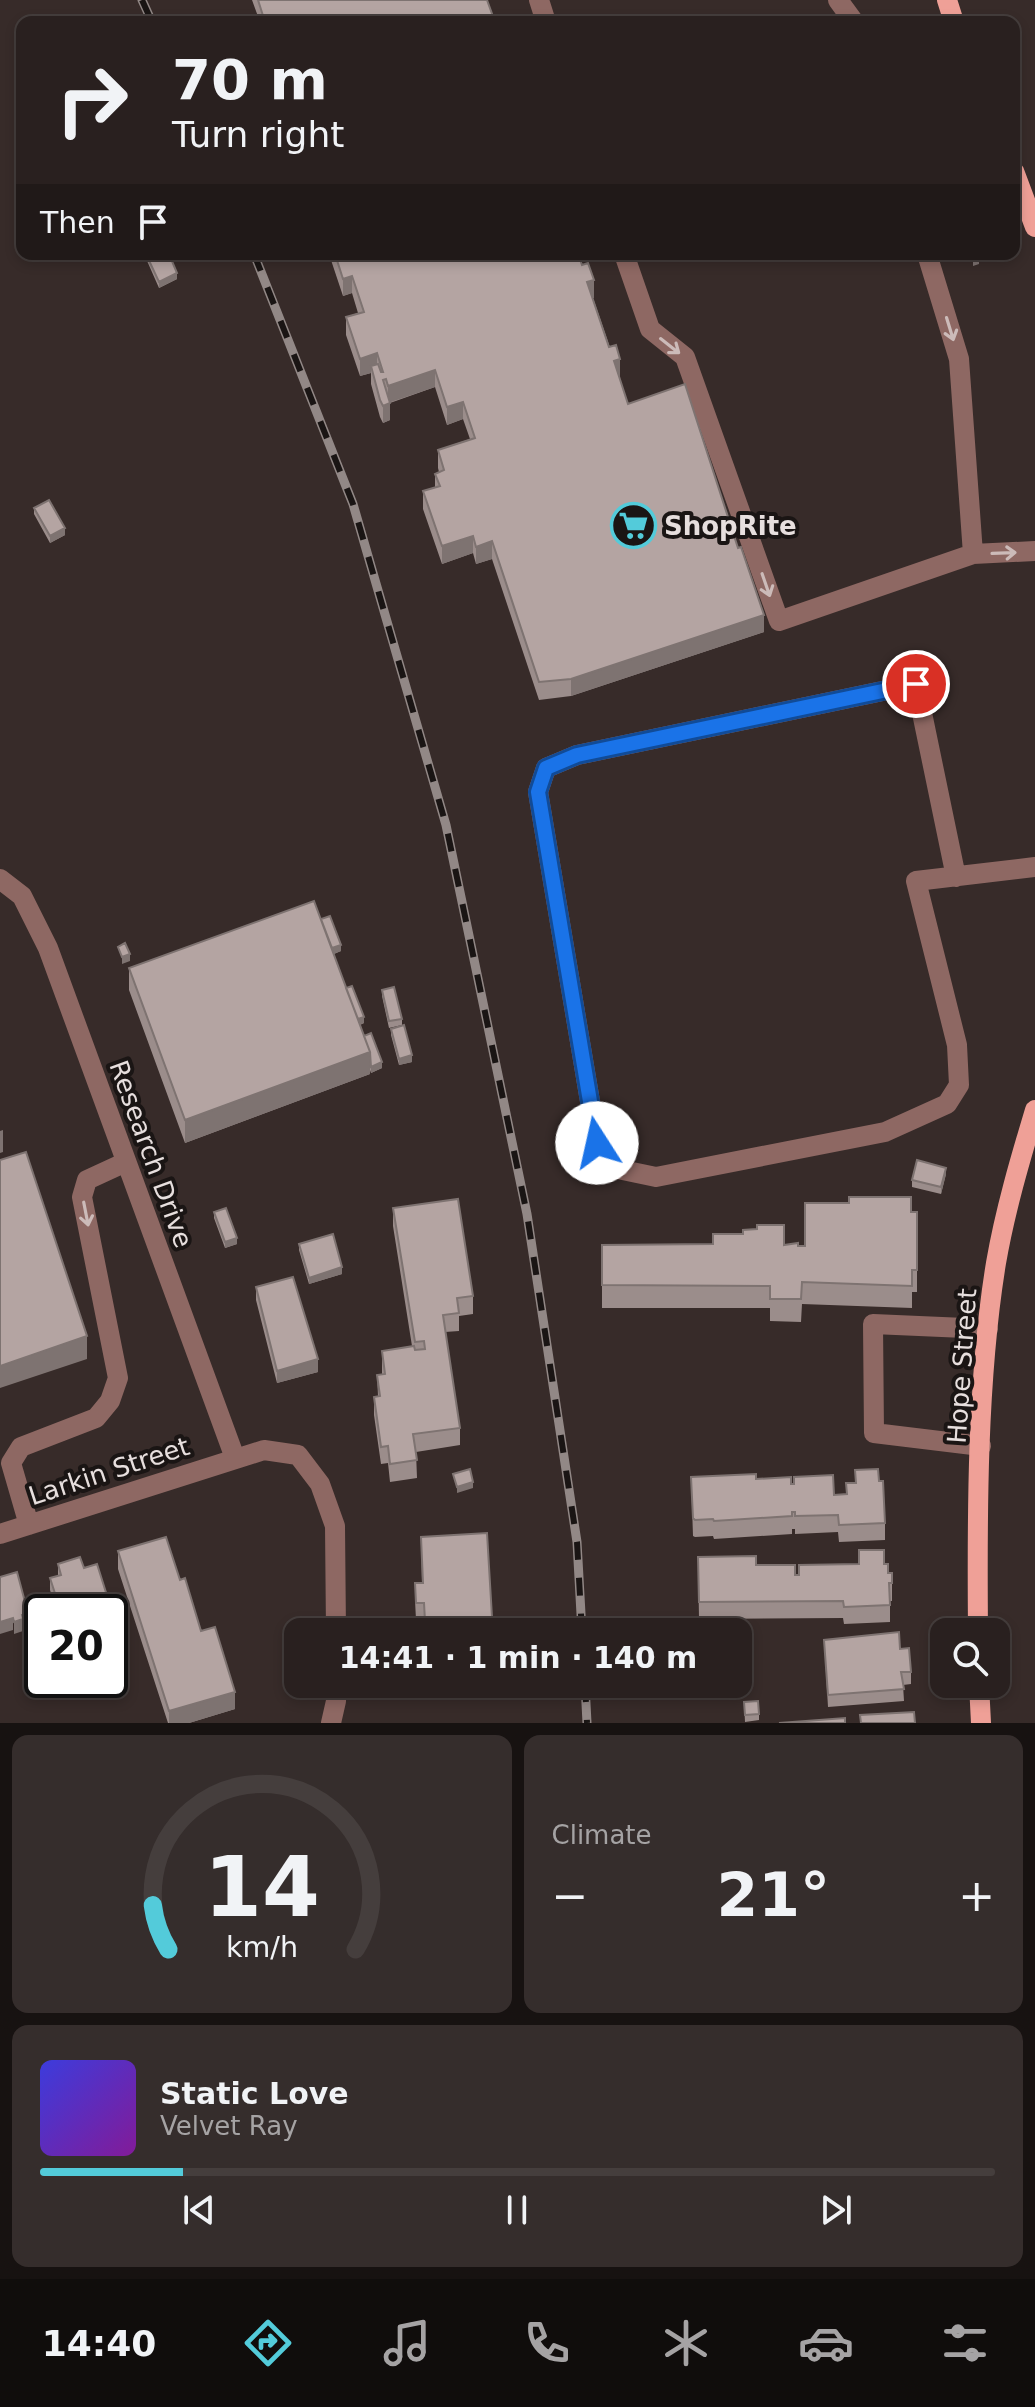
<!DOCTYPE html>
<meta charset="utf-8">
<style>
:root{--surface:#29201f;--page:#352d2c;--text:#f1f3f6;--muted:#a5a3a4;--line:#453e3d;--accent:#53cbda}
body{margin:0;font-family:"DejaVu Sans",sans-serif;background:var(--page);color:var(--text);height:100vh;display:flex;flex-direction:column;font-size:30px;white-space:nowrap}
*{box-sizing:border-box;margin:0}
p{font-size:26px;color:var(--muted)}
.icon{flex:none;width:44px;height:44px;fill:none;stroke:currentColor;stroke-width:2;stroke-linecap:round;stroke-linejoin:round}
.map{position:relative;height:1723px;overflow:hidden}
.details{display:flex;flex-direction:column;gap:12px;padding:12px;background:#171211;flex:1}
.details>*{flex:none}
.banner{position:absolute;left:16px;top:16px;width:1004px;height:244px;border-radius:16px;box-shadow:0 4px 12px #0003,0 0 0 2px var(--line);background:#29201f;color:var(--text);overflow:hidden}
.buttons{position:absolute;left:930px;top:1618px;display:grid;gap:16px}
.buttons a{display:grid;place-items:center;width:80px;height:80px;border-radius:16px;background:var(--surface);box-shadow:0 4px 12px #0003,0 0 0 2px var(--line);font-size:40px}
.speed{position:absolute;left:24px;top:1594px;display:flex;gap:16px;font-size:40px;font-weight:700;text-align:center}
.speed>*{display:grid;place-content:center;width:104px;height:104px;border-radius:50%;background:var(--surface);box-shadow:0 4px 12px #0003,0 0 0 2px var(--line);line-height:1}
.speed .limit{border:4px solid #111;border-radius:12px;background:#fff;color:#111}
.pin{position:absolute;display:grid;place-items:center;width:68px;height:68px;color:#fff;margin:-34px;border:4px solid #fff;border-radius:50%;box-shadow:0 2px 8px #0007}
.me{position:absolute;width:88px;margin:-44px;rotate:350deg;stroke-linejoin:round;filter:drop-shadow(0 0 6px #0008)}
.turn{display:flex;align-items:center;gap:28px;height:168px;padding:0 24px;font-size:36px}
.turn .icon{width:104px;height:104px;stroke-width:2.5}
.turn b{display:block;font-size:56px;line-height:68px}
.then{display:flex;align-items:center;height:76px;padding:0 24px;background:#0003;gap:16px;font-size:30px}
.big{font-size:60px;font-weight:600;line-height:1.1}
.details .tile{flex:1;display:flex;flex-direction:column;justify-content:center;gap:12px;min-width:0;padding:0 28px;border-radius:16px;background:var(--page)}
.details .dial{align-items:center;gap:0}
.dial svg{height:208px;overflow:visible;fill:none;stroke:var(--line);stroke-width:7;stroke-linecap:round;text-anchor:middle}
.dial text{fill:var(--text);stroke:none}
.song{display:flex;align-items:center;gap:24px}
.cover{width:96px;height:96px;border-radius:12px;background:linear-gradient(135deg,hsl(240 70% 55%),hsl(290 70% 35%))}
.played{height:8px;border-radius:4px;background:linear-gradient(90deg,var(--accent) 15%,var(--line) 15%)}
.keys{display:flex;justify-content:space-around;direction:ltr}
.heat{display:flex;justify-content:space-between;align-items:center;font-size:44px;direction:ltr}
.details .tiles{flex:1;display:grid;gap:12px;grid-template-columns:1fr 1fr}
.tile:last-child{grid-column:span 2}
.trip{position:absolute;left:284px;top:1618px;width:468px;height:80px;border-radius:16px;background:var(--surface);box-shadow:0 4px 12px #0003,0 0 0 2px var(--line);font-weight:600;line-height:80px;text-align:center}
.tab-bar{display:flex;height:128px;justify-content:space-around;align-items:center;background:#100d0c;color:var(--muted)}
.tab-bar .icon{width:56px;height:56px}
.tab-bar .active{color:var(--accent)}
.tab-bar b{font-size:36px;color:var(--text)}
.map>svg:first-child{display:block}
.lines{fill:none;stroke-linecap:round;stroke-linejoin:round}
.minor{stroke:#8e6863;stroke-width:20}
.major{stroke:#efa097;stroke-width:20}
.rail-casing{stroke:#928886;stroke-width:9}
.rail{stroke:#1a1514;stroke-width:6;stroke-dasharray:18;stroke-linecap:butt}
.wall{fill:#9b8d8b}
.shaded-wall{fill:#7e7371}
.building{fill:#b4a4a2;stroke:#7e7371;stroke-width:2}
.oneway{stroke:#ccbbb9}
.route-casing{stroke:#114b97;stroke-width:20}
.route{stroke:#1a73e8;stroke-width:14}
.labels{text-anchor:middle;stroke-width:8;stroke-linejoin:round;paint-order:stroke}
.poi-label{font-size:26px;font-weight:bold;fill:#e7dfde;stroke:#1a1514;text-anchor:start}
.street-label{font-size:26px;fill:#e7dfde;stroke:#1a1514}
</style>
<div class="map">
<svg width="1035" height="1723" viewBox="0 0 1035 1723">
<rect width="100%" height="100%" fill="#372b29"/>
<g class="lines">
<!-- minor -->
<path class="minor" d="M539,0l7,22
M838,0l16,22
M624,254l26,75 35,28 94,264 194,-67 62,-3
M927,254l32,105 14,195
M956,877l-40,-193 -339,71 -31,13 -8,24 59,351 16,25 43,9 229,-45 62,-28 12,-19 -2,-40 -41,-164 119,-14
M0,879l22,17 26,52 187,510
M981,1446l-107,-13 -1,-109 115,5
M29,1525l-18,-62 10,-16 75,-29 14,-17 8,-23 -36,-181 5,-17 39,-18
M0,1534l264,-84 34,5 22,29 15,42 1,106
M331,1723l5,-22v-17"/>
<!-- major -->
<path class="major" d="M947,0l7,22
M1014,171l21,56
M978,1632c-1,-118 -1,-253 18,-369 9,-52 24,-103 39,-153
M979,1684l2,39"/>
<defs>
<path id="rail" d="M142,0l10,22
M254,254l99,250 93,321 81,389 50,328 5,90
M585,1684l2,39"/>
</defs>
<!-- rail casing -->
<use href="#rail" class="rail-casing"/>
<!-- rail -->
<use href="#rail" class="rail"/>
</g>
<!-- wall -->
<path class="wall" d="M252,0h235l8,22h-235z
M144,254h25l8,25 -18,9z
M329,254h249l16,44h-1l27,79h-1l9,27 136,228 -193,64 -32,4 -47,-141 -16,5 -3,-11 -31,11 -19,-55v-18l12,-4v-13l4,-2 -1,-4v-18l32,-11 -7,-20 -16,6 -12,-38 -45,16v17l-7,3 -3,-6 -9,-33v-11l-11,3 -14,-41v-18l12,-4 -6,-20 -9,3z
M34,508l31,27 -15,8 -16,-29z
M321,919l20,32 -7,3 12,34 18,35 -4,2 4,11 18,32 -11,5 -1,-3v4l-185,69 -56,-153v-22z
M382,990l20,29v6l-13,3 -7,-32z
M391,1029l21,33 -13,3 -8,-30z
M946,1174l-5,20 -29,-7v-7z
M393,1208l80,88v18l-14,2v15l-14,1 15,96v17l-44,7 1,26 -27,4 -2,-19 -7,1 -7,-49v-18l4,-1 -1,-21 5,-1v-23l30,-5 -19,-120z
M214,1212l23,32 -12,4 -11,-30z
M911,1212h6v80h-5v16l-110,-4 -1,18 -31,-1v-13h-168v-63l203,1z
M299,1244l43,30 -33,10 -10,-34z
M256,1287l62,85 -41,11 -21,-83z
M691,1477l100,7 43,11 12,-1v-11l33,-2 6,42v17l-46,2 -1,-10 -43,2v-5h-3v5l-78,5 -1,-3 -18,1 -2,-1z
M421,1537l71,80v15h-68v-12h-8l-1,-20v-17h7z
M118,1551l62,29 55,129 -46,14h-21l-50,-154z
M80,1557l4,11 13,-4 18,57v12l-5,2v-23h-53l-7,-22v-12l8,-2v-12z
M698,1557l58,8 43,10 85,-11 4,9h4v28h-2v21l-46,2 -1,-6 -144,1z
M824,1640l76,9 11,23v12l-8,1 1,16 -76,6z
M744,1702l15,12v6l-14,2z"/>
<!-- shaded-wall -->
<path class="shaded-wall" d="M979,258v6l-6,2v-6z
M177,273v6l-18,9v-6z
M352,276v17l-9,3v-17z
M594,280v18l-7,1v-17z
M377,353v18l-6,-5v7l-11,3v-17z
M620,359v18l-6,1v-17z
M435,370v17l-47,16v-17z
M463,402v17l-16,6v-18z
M390,403v17l-7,3v-17z
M65,528v7l-15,8v-7z
M473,536v17l-31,11v-18z
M492,541v18l-16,5v-17z
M764,615v17l-193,64v-17z
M341,945v6l-13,5v-6z
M130,954v7l-8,3v-7z
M364,1017v6l-11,4v-6z
M370,1052v22l-185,69v-23z
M412,1055v7l-13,3v-6z
M382,1062v6l-11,5v-6z
M3,1130v22l-3,1v-22z
M946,1168v6l-5,20v-7z
M237,1238v6l-12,4v-6z
M342,1267v7l-33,10v-6z
M87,1336v23l-87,29v-22z
M318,1359v13l-41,11v-12z
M473,1482v6l-16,5v-6z
M28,1613v12l-5,1v5l-9,3v-12l8,-7z
M13,1618v12l-13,4v-12z
M115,1621v12l-5,2v-13z
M235,1692v17l-46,14h-20v-12z"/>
<!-- building -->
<path class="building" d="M258,0h229l8,22h-230z
M146,254h23l8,19 -18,9z
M335,254h243l4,11 6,-2 6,17 -7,2 22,65 7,-2 4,14 -6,2 14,43 57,-20 53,164 3,-1 23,68 -193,64 -32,3 -47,-141 -16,6 -3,-11 -31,10 -19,-55 17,-5 -5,-12 9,-4 -6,-20 37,-12 -12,-36 -16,5 -12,-37 -47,16 -2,-7 -3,1 7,23 -7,3 -3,-6 -9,-34 7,-2 3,8h2l-6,-19 -17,6 -14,-42 18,-5 -12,-36 -9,3z
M971,254h7l1,4 -6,2z
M49,500l16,28 -15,8 -16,-28z
M314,901l56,151 -185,68 -56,-152z
M330,916l11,29 -9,3 -11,-29z
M125,943l5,11 -8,3 -4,-10z
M352,986l12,31 -6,2 -12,-31z
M394,987l8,32 -13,2 -7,-31z
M404,1025l8,30 -13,4 -8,-30z
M371,1033l11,29 -11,5 -1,-15 -6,-16z
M26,1152l61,184 -87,30v-206z
M917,1160l29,8 -5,19 -29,-7z
M849,1197h62v15h6v58h-5v16l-110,-4 -1,17h-31v-13l-168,-1v-40l111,-1v-10h30v-4l14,-1v-4h27v20l14,-2v3h7v-43h44z
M458,1199l15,97 -16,2 2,15 -16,2 17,113 -47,6 4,26 -27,4 -2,-18 -7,1 -7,-50 6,-1 -3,-21 8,-1 -3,-23 32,-5 1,4 10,-1 -1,-8 -9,1 -22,-134z
M226,1208l11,30 -12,4 -11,-30z
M333,1234l9,33 -33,11 -10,-34z
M293,1277l25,82 -41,12 -21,-84z
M470,1469l3,13 -16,5 -4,-13z
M878,1469l1,12h4l2,42 -46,2 -1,-10 -43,1v-4h-3v4l-78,5 -1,-2 -18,1 -2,-2 -2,-41 65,-3v5l35,-2v7h3v-7l39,-2 1,20 13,-1 -1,-11h10l-1,-13z
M487,1533l5,84 -67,4 -1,-18h-8l-1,-20h8l-2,-46z
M166,1537l14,43 5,-2 16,53 14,-4 20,65 -66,19 -51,-160z
M859,1550h25v14h4v9h4v10h-3l1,22 -46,2 -1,-6 -144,1 -1,-45 58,-1v9h39v10h4v-10l60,-1z
M80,1557l4,11 13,-4 18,57 -5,1v-10h-49l-11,-34 11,-3 -3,-11z
M17,1572l11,41 -6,2 1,4 -9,3 -1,-4 -13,4v-45z
M662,1629h32v3h-32z
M899,1632l1,17 9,-1 2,24h-10l3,17 -76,6 -4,-55z
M758,1701l1,13 -14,1 -1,-13z
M914,1712l1,11h-54l-1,-8z
M845,1718v5h-66z"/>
<!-- one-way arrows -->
<defs><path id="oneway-shaft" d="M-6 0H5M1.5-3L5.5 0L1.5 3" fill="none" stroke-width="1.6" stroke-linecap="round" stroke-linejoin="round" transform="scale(2)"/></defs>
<g class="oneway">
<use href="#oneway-shaft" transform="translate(950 329) rotate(73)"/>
<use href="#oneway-shaft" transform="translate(670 346) rotate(38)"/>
<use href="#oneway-shaft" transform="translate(1004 553) rotate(-2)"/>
<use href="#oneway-shaft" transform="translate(766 585) rotate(71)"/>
<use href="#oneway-shaft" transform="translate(86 1214) rotate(79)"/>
</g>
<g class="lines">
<defs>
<path id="route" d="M597,1143l-59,-351 8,-24 31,-13 339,-71"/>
</defs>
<!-- route casing -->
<use href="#route" class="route-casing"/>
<!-- route -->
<use href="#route" class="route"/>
</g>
<!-- icons -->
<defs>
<symbol id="supermarket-ring" viewBox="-11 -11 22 22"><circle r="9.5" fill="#1a1514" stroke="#53cbda" stroke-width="1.5"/><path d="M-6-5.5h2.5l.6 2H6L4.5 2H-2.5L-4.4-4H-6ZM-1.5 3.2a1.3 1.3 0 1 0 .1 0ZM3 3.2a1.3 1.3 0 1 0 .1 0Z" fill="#53cbda"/></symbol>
</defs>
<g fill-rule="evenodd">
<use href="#supermarket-ring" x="608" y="500" width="51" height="51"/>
</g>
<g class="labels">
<!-- poi labels -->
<g class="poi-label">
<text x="664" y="535">ShopRite</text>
</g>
<!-- street labels -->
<g class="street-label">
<text transform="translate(151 1154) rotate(70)" y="9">Research Drive</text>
<text transform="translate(962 1366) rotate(-86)" y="9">Hope Street</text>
<text transform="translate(109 1471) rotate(-18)" y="9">Larkin Street</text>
</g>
</g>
</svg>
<div class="buttons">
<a><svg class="icon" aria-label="search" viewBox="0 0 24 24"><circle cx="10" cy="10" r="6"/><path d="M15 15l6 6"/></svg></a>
</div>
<div class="speed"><div class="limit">20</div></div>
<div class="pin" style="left:916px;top:684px;background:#d93025"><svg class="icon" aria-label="arrive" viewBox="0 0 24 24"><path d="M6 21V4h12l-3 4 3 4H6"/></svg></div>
<svg class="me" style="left:597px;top:1143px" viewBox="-20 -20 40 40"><circle r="19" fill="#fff"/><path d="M0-13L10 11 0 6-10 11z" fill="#1a73e8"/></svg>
<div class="trip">14:41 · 1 min · 140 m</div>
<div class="banner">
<div class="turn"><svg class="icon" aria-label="right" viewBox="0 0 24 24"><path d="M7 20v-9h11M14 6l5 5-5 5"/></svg><div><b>70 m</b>Turn right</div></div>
<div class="then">Then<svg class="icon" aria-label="arrive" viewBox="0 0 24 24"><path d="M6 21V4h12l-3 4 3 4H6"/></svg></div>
</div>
</div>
<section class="details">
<div class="tiles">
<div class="tile dial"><svg viewBox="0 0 100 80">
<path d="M14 69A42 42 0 1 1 86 69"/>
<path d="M14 69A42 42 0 0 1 8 52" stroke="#53cbda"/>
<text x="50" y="56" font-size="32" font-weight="700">14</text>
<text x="50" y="72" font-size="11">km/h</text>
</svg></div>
<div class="tile"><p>Climate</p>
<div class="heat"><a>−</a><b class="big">21°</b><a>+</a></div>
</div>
<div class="tile">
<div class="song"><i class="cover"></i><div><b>Static Love</b><p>Velvet Ray</p></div></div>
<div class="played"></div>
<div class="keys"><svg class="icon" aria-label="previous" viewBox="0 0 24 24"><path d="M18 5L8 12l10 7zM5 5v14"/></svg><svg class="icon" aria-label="pause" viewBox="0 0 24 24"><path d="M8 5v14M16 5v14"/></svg><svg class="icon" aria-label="next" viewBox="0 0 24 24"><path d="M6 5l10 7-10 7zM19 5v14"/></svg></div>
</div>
</div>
</section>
<nav class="tab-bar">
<b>14:40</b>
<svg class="icon active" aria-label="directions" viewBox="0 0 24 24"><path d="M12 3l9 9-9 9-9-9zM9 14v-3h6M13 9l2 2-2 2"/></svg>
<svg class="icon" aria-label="music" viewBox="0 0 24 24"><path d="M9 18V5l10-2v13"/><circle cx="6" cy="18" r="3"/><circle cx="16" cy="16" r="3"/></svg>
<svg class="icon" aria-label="phone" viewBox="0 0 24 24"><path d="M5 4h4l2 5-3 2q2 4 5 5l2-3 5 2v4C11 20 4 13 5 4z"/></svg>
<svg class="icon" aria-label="climate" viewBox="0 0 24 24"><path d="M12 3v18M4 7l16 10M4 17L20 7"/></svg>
<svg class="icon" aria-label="car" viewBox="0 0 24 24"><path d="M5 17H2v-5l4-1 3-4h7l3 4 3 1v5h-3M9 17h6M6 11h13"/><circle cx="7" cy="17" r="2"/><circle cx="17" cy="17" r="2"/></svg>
<svg class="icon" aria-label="filters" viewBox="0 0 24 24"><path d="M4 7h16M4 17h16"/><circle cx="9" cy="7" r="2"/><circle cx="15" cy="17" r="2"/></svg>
</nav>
